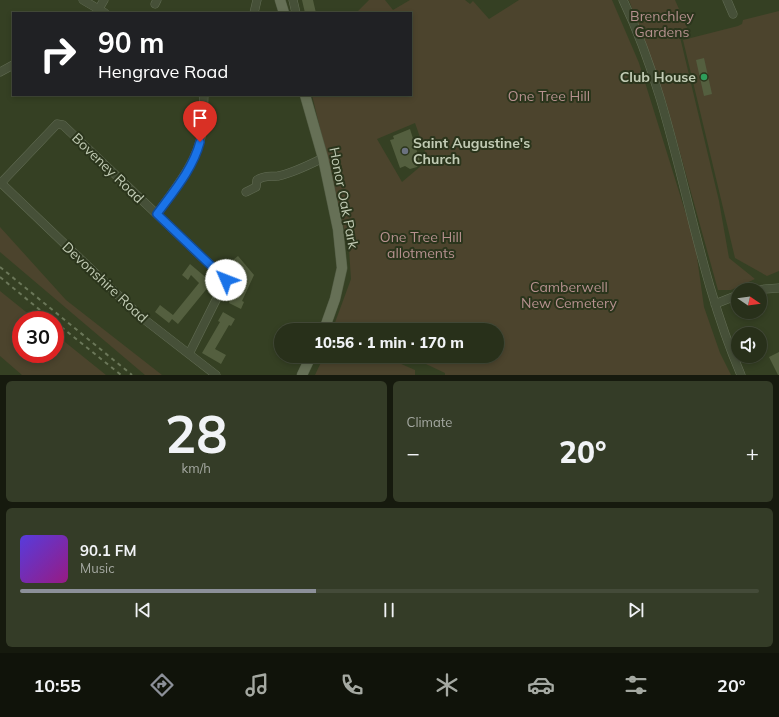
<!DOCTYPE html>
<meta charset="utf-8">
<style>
:root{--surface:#28301a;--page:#343c27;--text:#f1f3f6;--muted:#a5a9a2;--line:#444b39;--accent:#8c9099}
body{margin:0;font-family:Mulish,sans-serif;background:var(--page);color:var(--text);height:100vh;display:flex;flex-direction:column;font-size:15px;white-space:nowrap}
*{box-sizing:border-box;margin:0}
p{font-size:13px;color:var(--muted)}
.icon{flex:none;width:22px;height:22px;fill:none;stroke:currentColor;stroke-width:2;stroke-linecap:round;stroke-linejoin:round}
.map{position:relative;height:375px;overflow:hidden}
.side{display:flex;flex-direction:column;gap:6px;padding:6px;background:#161a0e;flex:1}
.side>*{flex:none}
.guide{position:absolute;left:12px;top:12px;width:400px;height:84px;border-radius:0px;box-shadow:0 2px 6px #0003,0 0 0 1px var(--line);background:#202124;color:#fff;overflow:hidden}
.needle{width:26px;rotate:103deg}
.buttons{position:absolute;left:731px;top:283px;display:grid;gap:8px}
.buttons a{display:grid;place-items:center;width:36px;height:36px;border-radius:50%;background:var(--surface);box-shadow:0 2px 6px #0003,0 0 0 1px var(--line);font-size:20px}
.speed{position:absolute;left:12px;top:311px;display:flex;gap:8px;font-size:20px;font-weight:700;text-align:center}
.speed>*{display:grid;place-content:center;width:52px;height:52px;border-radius:50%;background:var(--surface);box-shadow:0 2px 6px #0003,0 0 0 1px var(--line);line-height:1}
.speed .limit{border:6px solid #d22;background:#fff;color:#111}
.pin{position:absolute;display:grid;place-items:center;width:34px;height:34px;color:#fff;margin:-41px -17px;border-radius:50% 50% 50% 0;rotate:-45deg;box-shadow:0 0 4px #0007}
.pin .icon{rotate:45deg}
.me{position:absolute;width:44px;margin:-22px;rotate:314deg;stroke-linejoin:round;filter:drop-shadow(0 0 3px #0008)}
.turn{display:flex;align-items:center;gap:14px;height:84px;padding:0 20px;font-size:18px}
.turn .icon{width:52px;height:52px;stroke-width:2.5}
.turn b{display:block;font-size:28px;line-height:34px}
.big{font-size:30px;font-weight:800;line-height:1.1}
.side .tile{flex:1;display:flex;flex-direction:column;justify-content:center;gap:6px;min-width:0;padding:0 14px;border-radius:6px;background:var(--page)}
.side .dial{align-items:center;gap:0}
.dial b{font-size:52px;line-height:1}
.song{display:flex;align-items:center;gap:12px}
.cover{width:48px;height:48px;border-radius:6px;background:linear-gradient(135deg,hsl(250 70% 55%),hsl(310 70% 35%))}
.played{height:4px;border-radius:2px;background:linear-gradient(90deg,var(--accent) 40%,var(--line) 40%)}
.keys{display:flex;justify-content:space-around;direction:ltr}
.heat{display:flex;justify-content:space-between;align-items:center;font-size:22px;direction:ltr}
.side .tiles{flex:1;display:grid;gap:6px;grid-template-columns:1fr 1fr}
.tile:last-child{grid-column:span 2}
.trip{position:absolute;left:274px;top:323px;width:230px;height:40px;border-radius:20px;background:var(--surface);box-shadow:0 2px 6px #0003,0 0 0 1px var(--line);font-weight:800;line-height:40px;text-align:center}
.menu{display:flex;height:64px;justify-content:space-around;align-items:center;background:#10130a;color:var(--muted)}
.menu .icon{width:28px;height:28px}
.menu .current{color:var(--accent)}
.menu b{font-size:18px;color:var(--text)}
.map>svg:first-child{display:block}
.green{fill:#4c442d;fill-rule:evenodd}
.building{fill:#545f3f}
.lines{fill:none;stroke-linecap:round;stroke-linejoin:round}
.minor-casing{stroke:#646e56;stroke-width:9}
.major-casing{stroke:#525c44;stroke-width:11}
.minor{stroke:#465038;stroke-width:8}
.major{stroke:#667056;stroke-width:10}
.rail{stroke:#6b7759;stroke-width:2;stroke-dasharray:4 4;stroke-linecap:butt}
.route-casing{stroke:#114b97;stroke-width:10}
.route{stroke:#1a73e8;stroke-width:7}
.leisure-dot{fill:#2e9e5b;stroke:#2b351c;stroke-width:1.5}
.worship-dot{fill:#6b7280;stroke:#2b351c;stroke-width:1.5}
.labels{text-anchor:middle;stroke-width:4;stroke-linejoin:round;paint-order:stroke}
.park-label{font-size:14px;fill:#b6918f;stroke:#2b351c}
.poi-label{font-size:14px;font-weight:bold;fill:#c1cbb4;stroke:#2b351c;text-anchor:end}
.street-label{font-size:14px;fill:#c1cbb4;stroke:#2b351c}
</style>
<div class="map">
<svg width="779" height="375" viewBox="0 0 779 375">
<rect width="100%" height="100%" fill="#354023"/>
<!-- green -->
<path class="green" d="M369,0h16l8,10 17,-10h55l5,4 3,-3 16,18 30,-19h93l27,63 56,180 9,64 16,46 11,22h-286v-2l-36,-17h88v-26h-159l-5,-2 18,-49 -2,-30 -37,-154h99v-82h-55zM415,123l13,37 -26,22 -25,-43z
M629,0h46l15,34 -10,3 39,164 10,57 26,21 -24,11h-13l-52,-188z
M779,11v260l-12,5 -32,-18 -52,-218 55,-14 4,-2 1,-4z
M0,227l66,73 96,75h-17l-145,-123z
M0,291l36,29h-15v34h34v-20l51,41h-84l-22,-19z
M324,356h59l32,14v5h-100z"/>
<!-- building -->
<path class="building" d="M302,0h11l3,13h-11z
M704,58l8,36 -8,2 -8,-36z
M410,129l10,32 -3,6 -7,2 -5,-3 -5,2 -10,-28 4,-1 -1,-3z
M238,256l16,19 -12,26 2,1 -3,7 -12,-6 2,-6 3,-1 11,-21 -12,-15z
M190,264l19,16 -3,4 3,2 -31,38 -6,-5 -3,4 -14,-11 5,-7 13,10 26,-32 -8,-8 -3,5 -6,-5z
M223,312l12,7 -4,7 -2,-1 -14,24 11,6 -5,9 -19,-11 18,-31 -2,-1z
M779,352v23h-1l-9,-18z"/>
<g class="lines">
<defs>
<path id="minor" d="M83,0l22,13
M293,0l3,13
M623,0c57,119 66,254 118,375
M727,0l6,14
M155,4l2,-4
M97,12l7,-12
M254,13l3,-13
M0,72l13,-7
M0,182l140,134 76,59
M1,183l56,-59 6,1 163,155 -37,74
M246,192l10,-5 1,-7c8,-5 13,-3 21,-4 15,-3 31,-11 45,-18
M157,214c18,-26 39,-50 45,-81 3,-12 1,-26 2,-38
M754,290l25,-2
M715,304l23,-9"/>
<path id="major" d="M280,0l4,13
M305,95l18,63 15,71 4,39 -7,31 -11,31
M302,375l9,-19"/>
</defs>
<!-- minor casing -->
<use href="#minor" class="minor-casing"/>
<!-- major casing -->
<use href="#major" class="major-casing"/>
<!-- minor -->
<use href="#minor" class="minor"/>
<!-- major -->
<use href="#major" class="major"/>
<!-- rail -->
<path class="rail" d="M0,267l132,108
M0,277l52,43
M55,322l66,53"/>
</g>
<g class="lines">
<defs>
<path id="route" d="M200,142c-7,27 -27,50 -43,72l69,66"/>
</defs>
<!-- route casing -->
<use href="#route" class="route-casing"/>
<!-- route -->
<use href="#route" class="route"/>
</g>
<!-- markers -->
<circle class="leisure-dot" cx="704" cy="77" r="4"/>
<circle class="worship-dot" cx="405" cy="151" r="4"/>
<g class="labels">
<!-- park labels -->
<g class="park-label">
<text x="662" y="21">Brenchley<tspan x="662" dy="16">Gardens</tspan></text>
<text x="549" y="101">One Tree Hill</text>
<text x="421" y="242">One Tree Hill<tspan x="421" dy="16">allotments</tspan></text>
<text x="569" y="292">Camberwell<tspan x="569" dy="16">New Cemetery</tspan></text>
</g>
<!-- poi labels -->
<g class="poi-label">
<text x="696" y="82">Club House</text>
<text x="413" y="148" text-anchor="start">Saint Augustine's<tspan x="413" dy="16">Church</tspan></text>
</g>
<!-- street labels -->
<g class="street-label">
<text transform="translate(108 168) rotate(44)" y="5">Boveney Road</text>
<text transform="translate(344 198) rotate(79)" y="5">Honor Oak Park</text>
<text transform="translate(105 282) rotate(43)" y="5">Devonshire Road</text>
</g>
</g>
</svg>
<div class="buttons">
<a><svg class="needle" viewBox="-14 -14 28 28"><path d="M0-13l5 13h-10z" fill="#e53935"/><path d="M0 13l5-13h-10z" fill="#a5a9a2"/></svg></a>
<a><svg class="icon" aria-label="sound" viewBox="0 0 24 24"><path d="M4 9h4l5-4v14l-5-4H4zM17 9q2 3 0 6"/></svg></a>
</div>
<div class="speed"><div class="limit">30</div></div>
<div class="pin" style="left:200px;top:142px;background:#d93025"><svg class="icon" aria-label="arrive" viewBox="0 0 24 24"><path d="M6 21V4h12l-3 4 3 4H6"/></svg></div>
<svg class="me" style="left:226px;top:280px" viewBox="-20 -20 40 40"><circle r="19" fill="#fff"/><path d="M0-13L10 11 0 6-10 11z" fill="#1a73e8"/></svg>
<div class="trip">10:56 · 1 min · 170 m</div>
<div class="guide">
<div class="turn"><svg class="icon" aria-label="right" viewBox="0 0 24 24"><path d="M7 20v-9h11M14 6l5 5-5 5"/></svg><div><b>90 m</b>Hengrave Road</div></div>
</div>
</div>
<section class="side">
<div class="tiles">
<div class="tile dial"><b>28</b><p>km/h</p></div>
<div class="tile"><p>Climate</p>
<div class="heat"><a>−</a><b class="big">20°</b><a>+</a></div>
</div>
<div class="tile">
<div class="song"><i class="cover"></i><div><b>90.1 FM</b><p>Music</p></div></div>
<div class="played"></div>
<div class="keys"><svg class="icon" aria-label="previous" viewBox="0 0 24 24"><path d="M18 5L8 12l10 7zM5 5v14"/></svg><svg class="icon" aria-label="pause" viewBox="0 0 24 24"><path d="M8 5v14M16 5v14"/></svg><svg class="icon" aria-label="next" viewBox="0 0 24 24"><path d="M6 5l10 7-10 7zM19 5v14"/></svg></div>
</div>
</div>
</section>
<nav class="menu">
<b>10:55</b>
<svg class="icon current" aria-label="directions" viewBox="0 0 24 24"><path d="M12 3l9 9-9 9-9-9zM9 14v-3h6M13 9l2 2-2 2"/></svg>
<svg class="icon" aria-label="music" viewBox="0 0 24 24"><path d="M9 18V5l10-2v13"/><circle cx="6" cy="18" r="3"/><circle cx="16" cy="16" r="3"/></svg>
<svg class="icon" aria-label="phone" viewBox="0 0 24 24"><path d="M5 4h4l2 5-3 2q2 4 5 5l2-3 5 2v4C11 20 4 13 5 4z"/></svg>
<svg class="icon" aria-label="climate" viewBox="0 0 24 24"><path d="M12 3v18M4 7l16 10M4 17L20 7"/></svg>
<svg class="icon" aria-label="car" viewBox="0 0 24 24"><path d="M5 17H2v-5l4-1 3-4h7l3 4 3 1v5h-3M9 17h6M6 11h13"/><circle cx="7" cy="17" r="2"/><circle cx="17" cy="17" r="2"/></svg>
<svg class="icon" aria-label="filters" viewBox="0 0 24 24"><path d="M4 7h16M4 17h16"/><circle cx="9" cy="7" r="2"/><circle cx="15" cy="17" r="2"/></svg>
<b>20°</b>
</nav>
